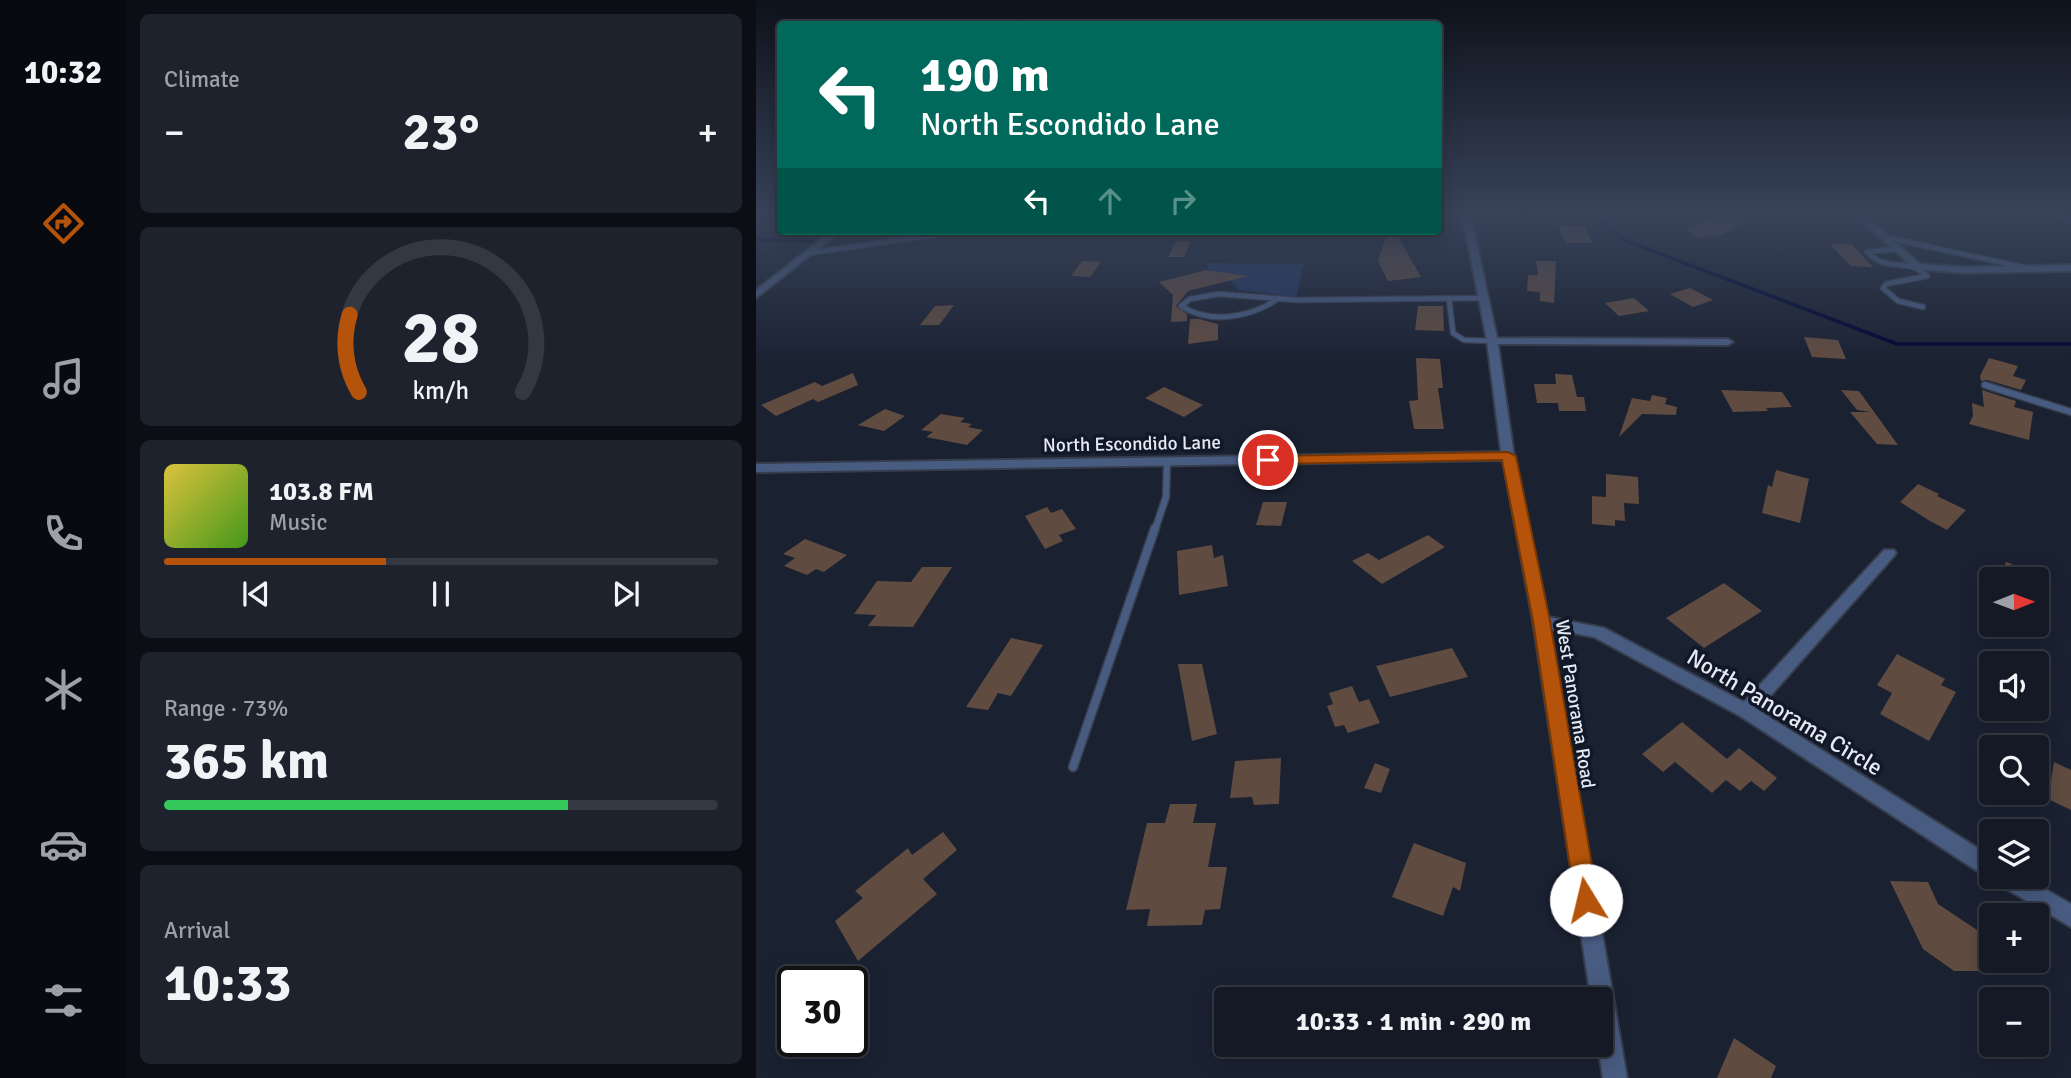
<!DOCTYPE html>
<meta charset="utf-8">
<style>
:root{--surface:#141925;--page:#1d222d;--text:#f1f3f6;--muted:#9da0a7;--line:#333842;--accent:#b45309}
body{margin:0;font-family:Signika,sans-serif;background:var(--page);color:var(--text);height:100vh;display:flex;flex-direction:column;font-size:26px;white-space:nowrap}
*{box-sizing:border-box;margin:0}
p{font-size:23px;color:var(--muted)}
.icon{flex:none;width:38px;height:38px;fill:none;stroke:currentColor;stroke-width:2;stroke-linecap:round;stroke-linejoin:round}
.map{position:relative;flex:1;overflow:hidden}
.details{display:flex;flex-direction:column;gap:14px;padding:14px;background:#0b0e14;width:630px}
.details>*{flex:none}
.hud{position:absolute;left:21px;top:21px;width:665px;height:214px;border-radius:7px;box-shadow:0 4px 18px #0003,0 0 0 2px var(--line);background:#00695c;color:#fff;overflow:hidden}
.needle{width:46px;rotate:89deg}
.fabs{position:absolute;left:1223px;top:567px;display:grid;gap:14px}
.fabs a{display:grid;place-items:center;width:70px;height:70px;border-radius:7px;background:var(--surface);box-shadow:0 4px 18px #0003,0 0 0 2px var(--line);font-size:35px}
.speed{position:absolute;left:21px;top:966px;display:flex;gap:14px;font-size:35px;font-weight:700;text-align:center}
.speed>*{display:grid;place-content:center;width:91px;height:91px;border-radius:50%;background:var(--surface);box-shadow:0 4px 18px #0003,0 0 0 2px var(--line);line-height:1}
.speed .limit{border:4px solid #111;border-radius:10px;background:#fff;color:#111}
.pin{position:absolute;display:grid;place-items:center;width:60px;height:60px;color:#fff;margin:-30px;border:4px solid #fff;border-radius:50%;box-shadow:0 2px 7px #0007}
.me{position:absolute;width:77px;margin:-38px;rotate:351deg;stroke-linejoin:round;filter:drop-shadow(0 0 5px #0008)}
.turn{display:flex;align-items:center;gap:24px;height:147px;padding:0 28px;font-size:32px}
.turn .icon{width:91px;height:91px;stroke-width:2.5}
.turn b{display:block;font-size:49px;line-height:60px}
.lanes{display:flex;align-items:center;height:66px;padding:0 28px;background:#0003;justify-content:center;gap:35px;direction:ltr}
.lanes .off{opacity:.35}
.big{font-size:52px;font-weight:700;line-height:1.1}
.details .card{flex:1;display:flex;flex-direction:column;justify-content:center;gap:10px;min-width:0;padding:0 24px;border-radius:10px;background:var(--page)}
.details .dial{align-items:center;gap:0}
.dial svg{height:182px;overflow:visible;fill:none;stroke:var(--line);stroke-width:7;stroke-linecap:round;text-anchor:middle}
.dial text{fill:var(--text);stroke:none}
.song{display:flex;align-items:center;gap:21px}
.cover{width:84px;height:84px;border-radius:10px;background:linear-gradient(135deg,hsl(50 70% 55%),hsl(100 70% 35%))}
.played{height:7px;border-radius:4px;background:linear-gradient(90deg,var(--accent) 40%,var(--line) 40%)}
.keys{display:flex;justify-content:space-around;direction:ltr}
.heat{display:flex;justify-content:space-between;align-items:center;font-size:38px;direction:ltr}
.charge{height:10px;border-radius:5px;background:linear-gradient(90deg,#34c759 73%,var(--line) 0)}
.trip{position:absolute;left:458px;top:987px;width:399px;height:70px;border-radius:7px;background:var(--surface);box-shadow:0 4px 18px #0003,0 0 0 2px var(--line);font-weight:700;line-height:70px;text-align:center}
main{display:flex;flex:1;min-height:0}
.tabs{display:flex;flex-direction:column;width:126px;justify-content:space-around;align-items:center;background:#080a0f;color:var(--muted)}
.tabs .icon{width:49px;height:49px}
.tabs .active{color:var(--accent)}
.tabs b{font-size:32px;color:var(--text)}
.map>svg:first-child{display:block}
.green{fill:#213561}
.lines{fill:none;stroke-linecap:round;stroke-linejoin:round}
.stream{stroke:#000532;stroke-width:3.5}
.building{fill:#604b41}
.lane-far2-casing{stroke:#363d4c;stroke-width:7}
.lane-far1-casing{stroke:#363d4c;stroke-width:9}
.lane-casing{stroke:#363d4c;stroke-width:11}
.street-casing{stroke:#363d4c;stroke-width:4}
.lane-far2{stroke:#485b81;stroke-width:4.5}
.lane-far1{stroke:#485b81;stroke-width:6}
.lane{stroke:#485b81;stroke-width:8}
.street{fill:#485b81;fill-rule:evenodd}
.route{fill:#b45309;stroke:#753606;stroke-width:2}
.labels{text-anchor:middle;stroke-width:7;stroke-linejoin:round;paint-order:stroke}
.street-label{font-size:19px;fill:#e5eaf5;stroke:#111827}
.near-street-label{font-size:23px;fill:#e5eaf5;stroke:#111827}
</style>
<main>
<nav class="tabs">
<b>10:32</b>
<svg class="icon active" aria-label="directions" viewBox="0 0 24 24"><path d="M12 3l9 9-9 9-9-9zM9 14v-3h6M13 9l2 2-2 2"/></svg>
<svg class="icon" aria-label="music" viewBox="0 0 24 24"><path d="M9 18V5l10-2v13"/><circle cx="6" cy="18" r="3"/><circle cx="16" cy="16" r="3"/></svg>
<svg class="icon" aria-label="phone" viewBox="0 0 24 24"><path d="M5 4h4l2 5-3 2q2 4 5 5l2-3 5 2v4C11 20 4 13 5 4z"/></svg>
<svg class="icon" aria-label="climate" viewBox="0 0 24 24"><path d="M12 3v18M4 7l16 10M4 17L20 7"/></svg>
<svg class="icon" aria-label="car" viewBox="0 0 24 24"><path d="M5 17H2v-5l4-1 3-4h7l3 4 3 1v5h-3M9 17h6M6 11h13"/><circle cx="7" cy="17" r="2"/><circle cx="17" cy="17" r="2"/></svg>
<svg class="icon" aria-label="filters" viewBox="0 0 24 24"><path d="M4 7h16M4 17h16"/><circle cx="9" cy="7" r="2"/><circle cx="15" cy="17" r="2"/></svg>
</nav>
<section class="details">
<div class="card"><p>Climate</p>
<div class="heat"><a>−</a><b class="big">23°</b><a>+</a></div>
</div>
<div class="card dial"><svg viewBox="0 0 100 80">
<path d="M14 69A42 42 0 1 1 86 69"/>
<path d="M14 69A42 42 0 0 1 10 35" stroke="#b45309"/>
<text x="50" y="56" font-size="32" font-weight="700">28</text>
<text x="50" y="72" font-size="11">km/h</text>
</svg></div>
<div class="card">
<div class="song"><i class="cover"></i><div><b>103.8 FM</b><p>Music</p></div></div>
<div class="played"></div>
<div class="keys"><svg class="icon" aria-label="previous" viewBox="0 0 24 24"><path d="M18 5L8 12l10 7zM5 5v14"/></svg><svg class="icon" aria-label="pause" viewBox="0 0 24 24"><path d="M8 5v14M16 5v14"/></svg><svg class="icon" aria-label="next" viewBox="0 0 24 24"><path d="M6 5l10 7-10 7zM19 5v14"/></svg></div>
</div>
<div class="card"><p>Range · 73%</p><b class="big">365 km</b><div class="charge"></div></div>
<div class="card"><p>Arrival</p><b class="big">10:33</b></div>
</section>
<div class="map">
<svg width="1315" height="1078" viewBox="0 0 1315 1078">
<rect width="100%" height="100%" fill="#1a2131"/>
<!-- green -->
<path class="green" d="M450,263l98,1 -8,33 -57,-7 -16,-16 -13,-1z"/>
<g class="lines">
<!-- stream -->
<path class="stream" d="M836,213l32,27 273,104h174
M0,240l56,1"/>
</g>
<!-- building -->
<path class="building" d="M972,213l20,7 -25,14 -24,4 -14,-9z
M802,225l26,1 8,17h-26z
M632,231h7l26,46 -33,4 -10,-20z
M420,241h15l-7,16h-16z
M1074,244h21l22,23 -22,-1z
M326,261l19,1 -11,15 -19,-1z
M780,261h20l-2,42 -14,-2v-9l-13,-1 1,-16h10z
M450,270l42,6 -60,15 -12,15 11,8v7l-16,1 2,-27 -14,-13z
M934,288l23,12 -20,7 -23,-13z
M878,298l15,13 -30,5 -14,-13z
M198,305l-15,20h-19l15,-19z
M662,306h25l1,25 -29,-1z
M434,319h9l19,5v16l-30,4z
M1048,337l34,3 8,19 -34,-2z
M660,358l24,1 3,29h-5l6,41h-30l-5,-28 9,-1z
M1233,358l29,8 -5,10 13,4 -5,10 -34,-10 -6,1 -1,-5z
M97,373l5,12 -40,17 -5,-3 -37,17 -15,-11 54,-23 7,4z
M799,374l17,1 5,22h7l2,14h-27l-1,-8h-21l-3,-19h22z
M408,387l39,18 -19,12 -39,-19z
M965,390l61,2 10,15 -26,1 2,3 -35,1z
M1085,390l18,1 39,54 -21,-1 -27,-32h21l-14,-2z
M1226,390l34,11 -2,6 19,5 -4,28 -60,-16 4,-8 -1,-13 12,4z
M896,395l15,3 -2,6 12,3 -1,8 -34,-1 -23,23 13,-39 18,3z
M129,409l20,7 -21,15 -26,-6z
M185,414l24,4 -5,4 12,2 -4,3 15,3 -16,15 -41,-8 7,-5 -12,-2z
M1020,470l33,9 -9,44 -38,-10 6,-28 4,2z
M850,474l32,3 1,27 -15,-1 1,18 -10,-1v6l-23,-2v-28l14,1z
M1162,484l21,10 -2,2 29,14 -19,20 -17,-9 -30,-19z
M507,502h24l-6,24 -25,-1z
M291,507l4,6 11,-4 14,20 -17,6 4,6 -18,8 -20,-33z
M672,535l17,12 -63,37 -30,-23 16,-8 11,7z
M49,539l42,16 -23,17 -8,-3 -9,6 -23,-9 11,-8 -12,-4z
M456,545l2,13 9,-3 5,31 -49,9 -2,-44z
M1250,562l41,16v1h-48z
M166,567h30l-39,60 -45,-1 8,-11 -22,-1 23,-33 34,1z
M968,583l38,28 -58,37 -38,-30z
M255,638l32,7 -32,51 -13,-3 -10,17 -22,-3z
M696,648l16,29 -78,20 -14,-31z
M1141,654l48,25 -4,6 15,7 -27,49 -49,-27 12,-21 -15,-8z
M422,664h24l15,70 -25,7z
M596,686l7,16 10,-3 11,24 -32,10 -4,-8 -9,2 -8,-21 6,-2 -4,-11z
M926,722l45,37 12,-11 38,30 -13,13 -13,-10 -11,10 -14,-11 -14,13 -37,-31 -12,10 -21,-18z
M525,758l-2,46 -25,1 -2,-8 -22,1 5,-37z
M1298,762l17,8v40l-23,-11z
M619,763l15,6 -9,24 -17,-5z
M414,804h27l-4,19h23l-8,44h19l-7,42 -15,1 -3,15 -55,1 3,-17 -24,1 21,-87h18z
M187,832l14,18 -34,29 14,15 -79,67 -23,-40 28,-23 -8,-7 53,-43 4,7z
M658,843l52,20 -6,28 -7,-4 -10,29 -51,-19z
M1134,881l38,1 10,22 39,26 15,1v40h-38l-31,-22z
M978,1038l42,28 -5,12h-54z"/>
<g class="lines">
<defs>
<path id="lane-far2" d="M1128,237l143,31
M1140,249l-29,3c22,22 40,4 60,24l-41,8 -3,4 15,13 25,6
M53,253l154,-22
M523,298c-27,19 -68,27 -98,8l9,-7 29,-5 78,6 187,-2
M693,298l4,35 11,7 28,1"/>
<path id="lane-far1" d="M1229,385l86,27
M399,530l11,-33 1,-35"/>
<path id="lane" d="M317,767l82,-239"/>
<path id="street" d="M706,213h8l27,125 231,1 5,3 -5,3 -230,-1 16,112 34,161 56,11 140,74 140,-152h10l2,3 -2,3 -136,154 234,147v20h32l47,27v23l-73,-43 -3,-7 -10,-1 -245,-160 -146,-79 -44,-8 77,449h-24l-5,-33h3v-46h-10l-58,-378 -30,-161 -747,12v-8l745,-12 -14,-111z
M1097,213h9l58,51 43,3 108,-2v6l-108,2 -48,-4z
M1296,213h11l8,4v5z
M76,231h9l-85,67v-8z"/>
</defs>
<!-- lane-far2 casing -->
<use href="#lane-far2" class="lane-far2-casing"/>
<!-- lane-far1 casing -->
<use href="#lane-far1" class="lane-far1-casing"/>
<!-- lane casing -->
<use href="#lane" class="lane-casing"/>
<!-- street casing -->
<use href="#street" class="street-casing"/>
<!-- lane-far2 -->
<use href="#lane-far2" class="lane-far2"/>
<!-- lane-far1 -->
<use href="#lane-far1" class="lane-far1"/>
<!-- lane -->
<use href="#lane" class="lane"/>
<!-- street -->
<use href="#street" class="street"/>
</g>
<!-- sky -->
<linearGradient id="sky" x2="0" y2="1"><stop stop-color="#0e121b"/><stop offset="0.59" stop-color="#38435a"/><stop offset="1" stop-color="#38435a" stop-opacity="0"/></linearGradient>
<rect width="1315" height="364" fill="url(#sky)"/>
<!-- route -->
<path class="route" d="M752,452l8,4 34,165 48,279 -3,8 -9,3 -8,-3 -3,-8 -42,-279 -31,-161 -234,4 -7,-4 7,-4z"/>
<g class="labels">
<!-- street labels -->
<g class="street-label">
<text transform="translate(376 443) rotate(-1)" y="7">North Escondido Lane</text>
<text transform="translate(820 704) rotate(81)" y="7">West Panorama Road</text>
</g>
<!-- near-street labels -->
<g class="near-street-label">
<text transform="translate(1029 712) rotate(31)" y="8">North Panorama Circle</text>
</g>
</g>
</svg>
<div class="fabs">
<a><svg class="needle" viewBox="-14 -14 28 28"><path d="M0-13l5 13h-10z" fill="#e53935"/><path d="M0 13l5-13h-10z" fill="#9da0a7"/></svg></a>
<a><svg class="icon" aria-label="sound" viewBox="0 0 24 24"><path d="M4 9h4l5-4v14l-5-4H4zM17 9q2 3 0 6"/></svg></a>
<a><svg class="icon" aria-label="search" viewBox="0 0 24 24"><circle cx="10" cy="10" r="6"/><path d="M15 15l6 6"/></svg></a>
<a><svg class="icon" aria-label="layers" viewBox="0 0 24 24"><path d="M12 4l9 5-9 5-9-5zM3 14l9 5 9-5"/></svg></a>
<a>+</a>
<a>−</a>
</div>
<div class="speed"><div class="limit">30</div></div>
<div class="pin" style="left:512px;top:460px;background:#d93025"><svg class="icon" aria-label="arrive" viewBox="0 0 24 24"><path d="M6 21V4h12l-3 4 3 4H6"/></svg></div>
<svg class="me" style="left:830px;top:900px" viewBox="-20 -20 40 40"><circle r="19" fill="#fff"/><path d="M0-13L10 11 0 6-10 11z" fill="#b45309"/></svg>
<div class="trip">10:33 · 1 min · 290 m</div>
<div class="hud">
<div class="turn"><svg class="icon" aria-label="left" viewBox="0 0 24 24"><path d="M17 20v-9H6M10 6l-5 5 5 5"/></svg><div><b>190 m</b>North Escondido Lane</div></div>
<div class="lanes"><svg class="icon" aria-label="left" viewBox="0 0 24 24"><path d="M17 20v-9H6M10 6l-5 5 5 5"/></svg><svg class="icon off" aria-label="ahead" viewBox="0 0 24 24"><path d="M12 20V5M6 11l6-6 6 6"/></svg><svg class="icon off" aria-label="right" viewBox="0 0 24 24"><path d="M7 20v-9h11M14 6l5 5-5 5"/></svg></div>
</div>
</div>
</main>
